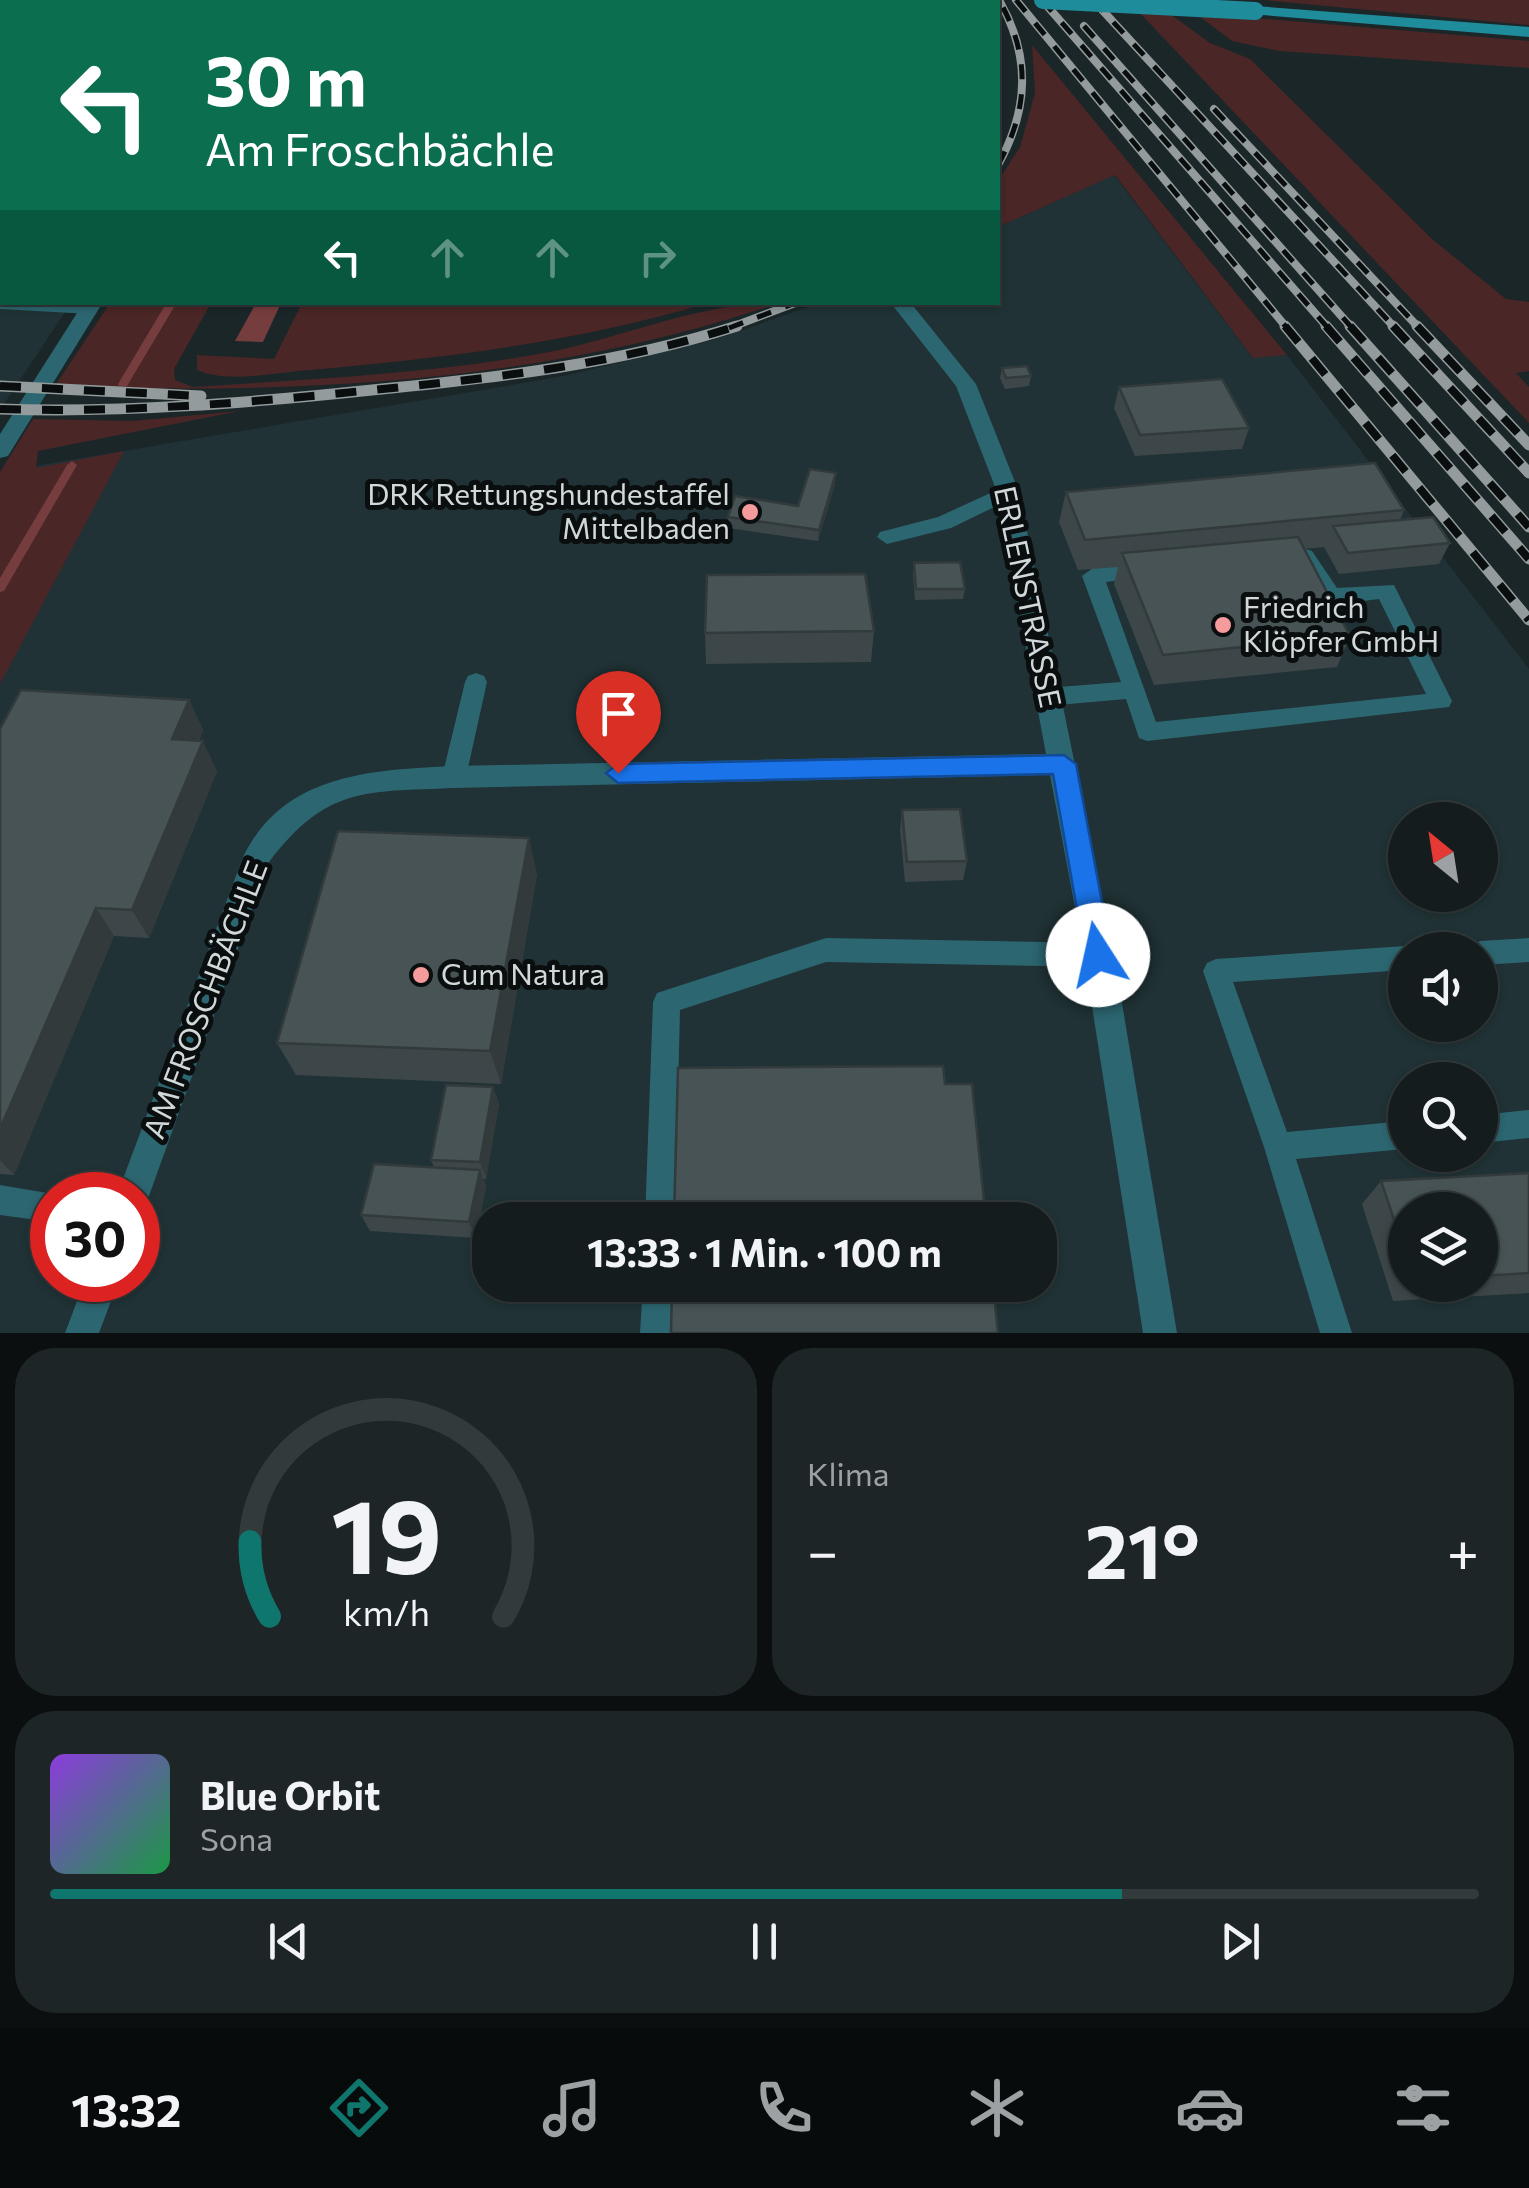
<!DOCTYPE html>
<html lang="de">
<meta charset="utf-8">
<style>
:root{--surface:#141c1e;--page:#1d2527;--text:#f1f3f6;--muted:#9da1a4;--line:#333a3c;--accent:#0f766e}
body{margin:0;font-family:Commissioner,sans-serif;background:var(--page);color:var(--text);height:100vh;display:flex;flex-direction:column;font-size:38px;white-space:nowrap}
*{box-sizing:border-box;margin:0}
p{font-size:32px;color:var(--muted)}
.icon{flex:none;width:55px;height:55px;fill:none;stroke:currentColor;stroke-width:2;stroke-linecap:round;stroke-linejoin:round}
.map{position:relative;height:1333px;overflow:hidden}
.side{display:flex;flex-direction:column;gap:15px;padding:15px;background:#0b0f10;flex:1}
.side>*{flex:none}
.top-card{position:absolute;left:0px;top:0px;width:1000px;height:305px;box-shadow:0 2px 8px #0004,0 0 0 2px var(--line);background:#0b6e4f;color:#fff;overflow:hidden}
.needle{width:65px;rotate:330deg}
.buttons{position:absolute;left:1388px;top:802px;display:grid;gap:20px}
.buttons a{display:grid;place-items:center;width:110px;height:110px;border-radius:50%;background:var(--surface);box-shadow:0 2px 8px #0004,0 0 0 2px var(--line);font-size:50px}
.speed{position:absolute;left:30px;top:1172px;display:flex;gap:20px;font-size:50px;font-weight:700;text-align:center}
.speed>*{display:grid;place-content:center;width:130px;height:130px;border-radius:50%;background:var(--surface);box-shadow:0 2px 8px #0004,0 0 0 2px var(--line);line-height:1}
.speed .limit{border:15px solid #d22;background:#fff;color:#111}
.pin{position:absolute;display:grid;place-items:center;width:85px;height:85px;color:#fff;margin:-102px -42px;border-radius:50% 50% 50% 0;rotate:-45deg;box-shadow:0 0 10px #0007}
.pin .icon{rotate:45deg}
.me{position:absolute;width:110px;margin:-55px;rotate:350deg;stroke-linejoin:round;filter:drop-shadow(0 0 8px #0008)}
.turn{display:flex;align-items:center;gap:35px;height:210px;padding:0 40px;font-size:45px}
.turn .icon{width:130px;height:130px;stroke-width:2.5}
.turn b{display:block;font-size:70px;line-height:85px}
.lanes{display:flex;align-items:center;height:95px;padding:0 40px;background:#0003;justify-content:center;gap:50px;direction:ltr}
.lanes .off{opacity:.35}
.big{font-size:75px;font-weight:700;line-height:1.1}
.side .card{flex:1;display:flex;flex-direction:column;justify-content:center;gap:15px;min-width:0;padding:0 35px;border-radius:40px;background:var(--page)}
.side .dial{align-items:center;gap:0}
.dial svg{height:260px;overflow:visible;fill:none;stroke:var(--line);stroke-width:7;stroke-linecap:round;text-anchor:middle}
.dial text{fill:var(--text);stroke:none}
.song{display:flex;align-items:center;gap:30px}
.cover{width:120px;height:120px;border-radius:15px;background:linear-gradient(135deg,hsl(270 70% 55%),hsl(140 70% 35%))}
.played{height:10px;border-radius:5px;background:linear-gradient(90deg,var(--accent) 75%,var(--line) 75%)}
.keys{display:flex;justify-content:space-around;direction:ltr}
.heat{display:flex;justify-content:space-between;align-items:center;font-size:55px;direction:ltr}
.side .tiles{flex:1;display:grid;gap:15px;grid-template-columns:1fr 1fr}
.card:last-child{grid-column:span 2}
.trip{position:absolute;left:472px;top:1202px;width:585px;height:100px;border-radius:40px;background:var(--surface);box-shadow:0 2px 8px #0004,0 0 0 2px var(--line);font-weight:700;line-height:100px;text-align:center}
.tab-bar{display:flex;height:160px;justify-content:space-around;align-items:center;background:#080b0c;color:var(--muted)}
.tab-bar .icon{width:70px;height:70px}
.tab-bar .current{color:var(--accent)}
.tab-bar b{font-size:45px;color:var(--text)}
.map>svg:first-child{display:block}
.built{fill:#203235;fill-rule:evenodd}
.green{fill:#4a2626}
.water{fill:#763d3e}
.lines{fill:none;stroke-linecap:round;stroke-linejoin:round}
.stream{fill:#763d3e;fill-rule:evenodd}
.lane{fill:#2c6670;fill-rule:evenodd}
.street{fill:#2c6670;fill-rule:evenodd}
.secondary{fill:#1f8c9b;fill-rule:evenodd}
.primary{fill:#40a5b5;fill-rule:evenodd}
.rail-far1-casing{stroke:#939b9c;stroke-width:8}
.rail-casing{stroke:#939b9c;stroke-width:11}
.rail-far1{stroke:#0a0e0f;stroke-width:5;stroke-dasharray:15;stroke-linecap:butt}
.rail{stroke:#0a0e0f;stroke-width:8;stroke-dasharray:21;stroke-linecap:butt}
.secondary-bridge{stroke:#1f8c9b;stroke-width:18}
.wall{fill:#3d4749;fill-rule:evenodd}
.shaded-wall{fill:#323a3c}
.building{fill:#475355;stroke:#323a3c;stroke-width:2.5}
.route{fill:#1a73e8;stroke:#114b97;stroke-width:2.5}
.poi-dot{fill:#f59b9b;stroke:#0a0e0f;stroke-width:4}
.labels{text-anchor:middle;stroke-width:10;stroke-linejoin:round;paint-order:stroke}
.poi-label{font-size:30px;fill:#d1d8d9;stroke:#0a0e0f;text-anchor:start}
.street-label{font-size:30px;fill:#d1d8d9;stroke:#0a0e0f}
</style>
<div class="map">
<svg width="1529" height="1333" viewBox="0 0 1529 1333">
<rect width="100%" height="100%" fill="#1b2628"/>
<!-- built -->
<path class="built" d="M0,173l2,129 69,1 -71,107z
M1114,175l138,182 35,-2 242,314v664h-1529v-861l564,-96 150,-36 105,-37 179,-1v-75zM1405,820h75v75h-75zM1405,950h75v75h-75zM1405,1080h75v75h-75zM52,1195h86v85h-86zM1405,1210h75v75h-75zM490,1220h550v65h-550z"/>
<!-- green -->
<path class="green" d="M1263,0h266v25z
M1137,10l29,1 44,32 40,16 182,180 74,60 23,3v69l-13,2 13,14v36z
M1195,13l334,28v27l-250,-17 -47,-10z
M1032,45l255,310 -34,3 -138,-183 -117,52v-46l22,-34 15,-54z
M110,303h101l-37,66 1,11 18,7c118,-8 239,-13 356,-35 76,-15 152,-50 230,-49 -233,80 -480,92 -724,83z
M302,303v-1l406,1c-131,39 -262,55 -398,67 -33,2 -82,14 -113,0v-15l77,4z
M240,411l-202,40 -2,17 88,-17 -124,233v-212l33,-53 99,2z"/>
<!-- water -->
<path class="water" d="M256,303h25l-18,39 -28,-1z"/>
<g class="lines">
<!-- stream -->
<path class="stream" d="M167,302h10l-50,84h-8l-1,-2z
M72,461l5,4 -73,126 -4,1v-14l67,-113z"/>
<!-- lane -->
<path class="lane" d="M0,299l2,3 88,2 9,5 -9,5 -90,-5z
M1008,485l10,7 -3,5 -64,31 -64,16 -10,-7 3,-5 58,-15z
M1305,549l7,2 25,37 57,-3 58,116 -3,6 -302,34 -8,-3 -13,-39 -79,7 -8,-3 -3,-6 3,-6 8,-3 74,-6 -39,-106 11,-8 51,-5 11,8 -3,5 -46,6 50,140 270,-28 -47,-95 -48,6 -8,-2 -29,-47z
M476,673l8,3 3,6 -21,95 -4,7 -8,3 -8,-3 -4,-7 23,-95 3,-6z
M826,938l273,5 9,4 4,8 -4,8 -9,4 -273,-5 -146,48 -5,210h-30l8,-218 4,-9z
M1529,938v24l-49,3v-15h-12l12,-9z
M1405,946l9,4h-9v20l-172,12 54,150 118,-11v28l-109,10 56,174h-32l-56,-186 -61,-176 4,-8 9,-4z
M1529,1110v28l-49,5v-28z
M0,1185l59,10h-7v27l-52,-7z
M643,1285h30l-1,48h-32z"/>
<!-- street -->
<path class="street" d="M935,0h16l1,2h-15z
M0,154h2v10h-2z
M84,302h19l-95,154 -8,2v-24z
M890,302h20l66,82 43,108 95,463 63,378h-34l-59,-378 -34,-180 -596,13c-89,4 -127,-2 -185,74l-124,345 -7,2v-14h-21l126,-338c41,-84 129,-87 211,-91l592,-12 -49,-262 -41,-106z
M85,1280h34l-20,53h-34z"/>
<!-- secondary -->
<path class="secondary" d="M1255,6l274,21v10l-279,-23 -3,-3z"/>
<!-- primary -->
<path class="primary" d="M0,5l2,1v9h-2z"/>
<defs>
<path id="rail-far1" d="M1016,0l271,328
M1042,0l286,328
M1093,0l302,328
M1084,26l268,302
M1214,109l205,219
M998,165c31,-56 33,-109 1,-165
M729,328l69,-26"/>
<path id="rail" d="M1285,326l244,294
M1326,326l203,233
M1350,326l179,201
M1393,326l136,147
M1417,326l112,119
M0,386l201,10
M0,409c124,4 248,-6 372,-19 124,-12 246,-26 365,-64"/>
</defs>
<!-- rail-far1 casing -->
<use href="#rail-far1" class="rail-far1-casing"/>
<!-- rail casing -->
<use href="#rail" class="rail-casing"/>
<!-- rail-far1 -->
<use href="#rail-far1" class="rail-far1"/>
<!-- rail -->
<use href="#rail" class="rail"/>
<!-- secondary-bridge -->
<path class="secondary-bridge" d="M1043,0l212,11"/>
</g>
<!-- wall -->
<path class="wall" d="M1002,368l29,8 -2,10 -24,3 -5,-11z
M1119,387l130,41 -7,21 -107,7 -21,-48z
M835,484l-17,57 -90,-13v-11l70,-11z
M1066,492l338,18 -4,10 50,23 -11,21 -100,10 -15,-27 -20,2 46,87 -13,31 -183,18 -40,-101 4,-17 -40,3 -19,-48z
M914,563l51,26 -2,10 -48,1 -2,-26z
M874,631l-3,31 -165,2 -1,-31z
M189,700l14,30 -4,11 18,30 -68,167 -35,-2 -100,239 -14,-1v-445z
M902,810l65,51 -4,19 -58,2 -5,-52z
M537,874l-36,210 -205,-9 -19,-32z
M493,1087l6,17 -13,75h-3l3,7 -10,52 -106,-7 -9,-16 73,-48 -3,-7z
M1529,1173v120l-136,8 -31,-97 19,-23zM1405,1210h75v75h-75z"/>
<!-- shaded-wall -->
<path class="shaded-wall" d="M836,473l-1,11 -17,57 1,-11z
M189,700l14,30 -16,39 -15,-30z
M203,741l14,30 -68,167 -17,-28z
M529,838l8,36 -36,210 -11,-33z
M96,908l18,28 -100,239 -14,-15v-31z
M493,1087l6,17 -13,75 -6,-17z
M480,1170l6,16 -10,52 -7,-16z"/>
<!-- building -->
<path class="building" d="M1027,366l4,10 -25,2 -4,-10z
M1222,379l27,49 -109,7 -21,-48z
M1375,463l29,47 -319,30 -19,-48z
M810,469l26,4 -17,57 -91,-13 7,-21 63,10z
M1433,517l17,26 -102,10 -15,-27z
M1298,537l52,99 -187,19 -41,-102z
M960,562l5,27h-49l-2,-26z
M865,574l9,57 -169,2 2,-58z
M21,690l168,10 -17,39 31,2 -71,169 -36,-2 -96,221v-400z
M960,809l7,52 -60,1 -5,-52z
M338,831l191,7 -39,213 -213,-8z
M943,1066l2,18h27l14,136h-312l4,-152z
M446,1085l47,2 -13,75 -49,-2z
M374,1164l106,6 -11,52 -108,-7z
M1529,1173v100l-49,3v-66h-75v42l-24,-71z
M672,1285h321l5,48h-327z"/>
<!-- route -->
<path class="route" d="M1064,755l12,9 36,191 -4,9 -10,3 -9,-3 -4,-9 -32,-181 -435,9 -12,-10 12,-9z"/>
<!-- markers -->
<g class="poi-dot">
<circle cx="750" cy="512" r="10"/>
<circle cx="1223" cy="625" r="10"/>
<circle cx="421" cy="975" r="10"/>
</g>
<g class="labels">
<!-- poi labels -->
<g class="poi-label">
<text x="730" y="505" text-anchor="end">DRK Rettungshundestaffel<tspan x="730" dy="34">Mittelbaden</tspan></text>
<text x="1243" y="618">Friedrich<tspan x="1243" dy="34">Klöpfer GmbH</tspan></text>
<text x="441" y="985">Cum Natura</text>
</g>
<!-- street labels -->
<g class="street-label">
<text transform="translate(1027 597) rotate(78)" y="10">ERLENSTRASSE</text>
<text transform="translate(206 1000) rotate(-69)" y="10">AM FROSCHBÄCHLE</text>
</g>
</g>
</svg>
<div class="buttons">
<a><svg class="needle" viewBox="-14 -14 28 28"><path d="M0-13l5 13h-10z" fill="#e53935"/><path d="M0 13l5-13h-10z" fill="#9da1a4"/></svg></a>
<a><svg class="icon" aria-label="sound" viewBox="0 0 24 24"><path d="M4 9h4l5-4v14l-5-4H4zM17 9q2 3 0 6"/></svg></a>
<a><svg class="icon" aria-label="search" viewBox="0 0 24 24"><circle cx="10" cy="10" r="6"/><path d="M15 15l6 6"/></svg></a>
<a><svg class="icon" aria-label="layers" viewBox="0 0 24 24"><path d="M12 4l9 5-9 5-9-5zM3 14l9 5 9-5"/></svg></a>
</div>
<div class="speed"><div class="limit">30</div></div>
<div class="pin" style="left:618px;top:773px;background:#d93025"><svg class="icon" aria-label="arrive" viewBox="0 0 24 24"><path d="M6 21V4h12l-3 4 3 4H6"/></svg></div>
<svg class="me" style="left:1098px;top:955px" viewBox="-20 -20 40 40"><circle r="19" fill="#fff"/><path d="M0-13L10 11 0 6-10 11z" fill="#1a73e8"/></svg>
<div class="trip">13:33 · 1 Min. · 100 m</div>
<div class="top-card">
<div class="turn"><svg class="icon" aria-label="left" viewBox="0 0 24 24"><path d="M17 20v-9H6M10 6l-5 5 5 5"/></svg><div><b>30 m</b>Am Froschbächle</div></div>
<div class="lanes"><svg class="icon" aria-label="left" viewBox="0 0 24 24"><path d="M17 20v-9H6M10 6l-5 5 5 5"/></svg><svg class="icon off" aria-label="ahead" viewBox="0 0 24 24"><path d="M12 20V5M6 11l6-6 6 6"/></svg><svg class="icon off" aria-label="ahead" viewBox="0 0 24 24"><path d="M12 20V5M6 11l6-6 6 6"/></svg><svg class="icon off" aria-label="right" viewBox="0 0 24 24"><path d="M7 20v-9h11M14 6l5 5-5 5"/></svg></div>
</div>
</div>
<section class="side">
<div class="tiles">
<div class="card dial"><svg viewBox="0 0 100 80">
<path d="M14 69A42 42 0 1 1 86 69"/>
<path d="M14 69A42 42 0 0 1 8 46" stroke="#0f766e"/>
<text x="50" y="56" font-size="32" font-weight="700">19</text>
<text x="50" y="72" font-size="11">km/h</text>
</svg></div>
<div class="card"><p>Klima</p>
<div class="heat"><a>−</a><b class="big">21°</b><a>+</a></div>
</div>
<div class="card">
<div class="song"><i class="cover"></i><div><b>Blue Orbit</b><p>Sona</p></div></div>
<div class="played"></div>
<div class="keys"><svg class="icon" aria-label="previous" viewBox="0 0 24 24"><path d="M18 5L8 12l10 7zM5 5v14"/></svg><svg class="icon" aria-label="pause" viewBox="0 0 24 24"><path d="M8 5v14M16 5v14"/></svg><svg class="icon" aria-label="next" viewBox="0 0 24 24"><path d="M6 5l10 7-10 7zM19 5v14"/></svg></div>
</div>
</div>
</section>
<nav class="tab-bar">
<b>13:32</b>
<svg class="icon current" aria-label="directions" viewBox="0 0 24 24"><path d="M12 3l9 9-9 9-9-9zM9 14v-3h6M13 9l2 2-2 2"/></svg>
<svg class="icon" aria-label="music" viewBox="0 0 24 24"><path d="M9 18V5l10-2v13"/><circle cx="6" cy="18" r="3"/><circle cx="16" cy="16" r="3"/></svg>
<svg class="icon" aria-label="phone" viewBox="0 0 24 24"><path d="M5 4h4l2 5-3 2q2 4 5 5l2-3 5 2v4C11 20 4 13 5 4z"/></svg>
<svg class="icon" aria-label="climate" viewBox="0 0 24 24"><path d="M12 3v18M4 7l16 10M4 17L20 7"/></svg>
<svg class="icon" aria-label="car" viewBox="0 0 24 24"><path d="M5 17H2v-5l4-1 3-4h7l3 4 3 1v5h-3M9 17h6M6 11h13"/><circle cx="7" cy="17" r="2"/><circle cx="17" cy="17" r="2"/></svg>
<svg class="icon" aria-label="filters" viewBox="0 0 24 24"><path d="M4 7h16M4 17h16"/><circle cx="9" cy="7" r="2"/><circle cx="15" cy="17" r="2"/></svg>
</nav>
